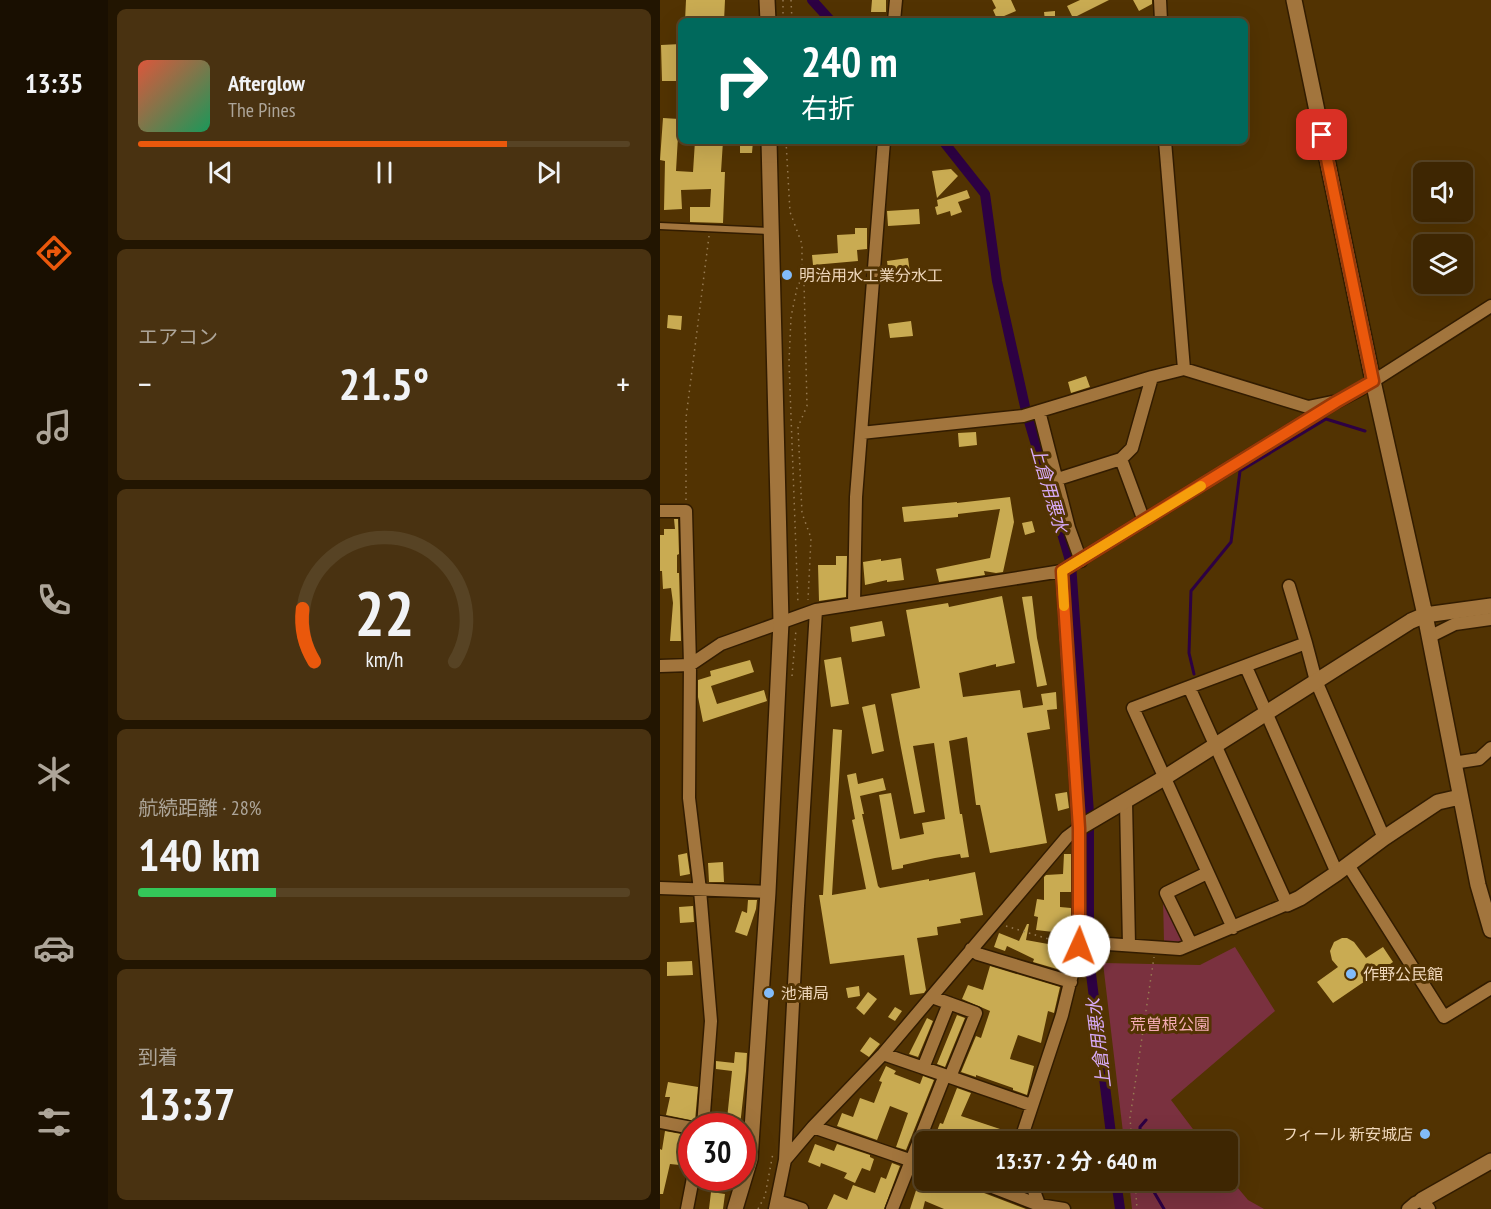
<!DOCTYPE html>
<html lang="ja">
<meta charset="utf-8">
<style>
:root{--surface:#3e2602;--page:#493211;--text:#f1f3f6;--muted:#ada599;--line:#574324;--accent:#ea580c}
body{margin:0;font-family:"PT Sans Narrow","Noto Sans JP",sans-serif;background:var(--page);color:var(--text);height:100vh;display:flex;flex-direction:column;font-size:22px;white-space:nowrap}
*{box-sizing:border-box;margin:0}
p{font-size:20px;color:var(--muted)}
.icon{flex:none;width:33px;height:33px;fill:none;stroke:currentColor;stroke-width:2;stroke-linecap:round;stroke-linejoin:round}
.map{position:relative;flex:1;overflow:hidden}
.details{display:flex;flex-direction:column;gap:9px;padding:9px;background:#221501;width:552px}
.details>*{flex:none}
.top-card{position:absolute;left:18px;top:18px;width:570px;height:126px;border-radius:9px;box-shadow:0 6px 24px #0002,0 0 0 2px var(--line);background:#00695c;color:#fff;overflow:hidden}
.tools{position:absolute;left:753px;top:162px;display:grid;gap:12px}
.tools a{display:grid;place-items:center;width:60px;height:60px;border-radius:9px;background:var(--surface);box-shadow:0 6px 24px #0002,0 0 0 2px var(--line);font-size:30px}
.speed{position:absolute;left:18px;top:1113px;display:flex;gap:12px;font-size:30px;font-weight:700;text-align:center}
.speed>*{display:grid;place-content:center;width:78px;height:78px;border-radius:50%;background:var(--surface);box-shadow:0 6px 24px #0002,0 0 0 2px var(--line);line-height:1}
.speed .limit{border:9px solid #d22;background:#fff;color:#111}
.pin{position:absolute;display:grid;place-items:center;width:51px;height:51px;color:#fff;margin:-26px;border-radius:12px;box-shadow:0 3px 9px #0006}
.me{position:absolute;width:66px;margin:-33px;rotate:2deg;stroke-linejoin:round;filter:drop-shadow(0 0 4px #0008)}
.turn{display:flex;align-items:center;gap:21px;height:126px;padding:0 24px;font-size:27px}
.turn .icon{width:78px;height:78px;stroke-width:2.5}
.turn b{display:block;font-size:42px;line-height:51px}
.big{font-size:45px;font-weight:700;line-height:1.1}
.details .tile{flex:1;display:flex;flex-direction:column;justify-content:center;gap:9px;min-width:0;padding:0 21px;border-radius:9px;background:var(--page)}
.details .dial{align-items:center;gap:0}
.dial svg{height:156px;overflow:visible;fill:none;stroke:var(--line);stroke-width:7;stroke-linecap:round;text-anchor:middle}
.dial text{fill:var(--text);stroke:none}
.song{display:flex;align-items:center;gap:18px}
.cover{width:72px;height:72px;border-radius:9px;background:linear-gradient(135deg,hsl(10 70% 55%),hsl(150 70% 35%))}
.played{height:6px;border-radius:3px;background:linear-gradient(90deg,var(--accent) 75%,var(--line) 75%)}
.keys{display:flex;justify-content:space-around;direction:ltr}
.heat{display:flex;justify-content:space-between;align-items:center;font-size:33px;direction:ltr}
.charge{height:9px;border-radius:4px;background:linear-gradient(90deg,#34c759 28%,var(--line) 0)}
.trip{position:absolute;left:254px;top:1131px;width:324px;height:60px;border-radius:9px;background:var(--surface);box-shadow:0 6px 24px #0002,0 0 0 2px var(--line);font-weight:700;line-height:60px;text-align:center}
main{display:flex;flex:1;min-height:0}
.menu{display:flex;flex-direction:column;width:108px;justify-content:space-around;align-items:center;background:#190f01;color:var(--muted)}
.menu .icon{width:42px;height:42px}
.menu .active{color:var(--accent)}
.menu b{font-size:27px;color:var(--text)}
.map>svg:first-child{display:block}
.green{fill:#7a313f}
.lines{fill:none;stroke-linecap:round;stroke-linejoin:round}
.stream{stroke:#2d0143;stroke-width:3}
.canal{stroke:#2d0143;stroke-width:10}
.building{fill:#c9ab52}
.lane-casing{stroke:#321c00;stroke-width:9}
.street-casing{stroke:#321c00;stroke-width:15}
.secondary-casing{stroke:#321c00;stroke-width:18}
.path{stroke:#977b53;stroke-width:1.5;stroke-dasharray:1.5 4.5;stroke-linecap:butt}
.lane{stroke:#a2753d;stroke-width:6}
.street{stroke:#a2753d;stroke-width:12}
.secondary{stroke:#a2753d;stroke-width:15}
.route-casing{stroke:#983908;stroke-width:15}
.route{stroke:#ea580c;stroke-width:10}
.slow{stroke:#f59e0b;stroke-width:10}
.poi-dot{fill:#82bcfa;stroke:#523302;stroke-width:2}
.labels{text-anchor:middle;stroke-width:6;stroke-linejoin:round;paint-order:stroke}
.poi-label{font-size:16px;fill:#efd7bb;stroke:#523302;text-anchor:start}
.park-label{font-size:16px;fill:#f5acb5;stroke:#523302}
.water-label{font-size:18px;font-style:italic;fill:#d7aaf6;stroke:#523302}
</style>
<main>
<nav class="menu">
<b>13:35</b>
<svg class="icon active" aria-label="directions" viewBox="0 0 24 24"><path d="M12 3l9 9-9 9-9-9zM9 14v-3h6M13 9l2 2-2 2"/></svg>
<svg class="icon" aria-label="music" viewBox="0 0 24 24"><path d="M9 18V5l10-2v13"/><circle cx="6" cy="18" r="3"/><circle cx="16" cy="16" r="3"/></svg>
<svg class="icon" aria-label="phone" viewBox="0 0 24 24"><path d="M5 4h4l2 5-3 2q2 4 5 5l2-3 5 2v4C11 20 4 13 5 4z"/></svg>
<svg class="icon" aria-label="climate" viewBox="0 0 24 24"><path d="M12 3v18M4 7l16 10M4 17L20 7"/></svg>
<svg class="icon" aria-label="car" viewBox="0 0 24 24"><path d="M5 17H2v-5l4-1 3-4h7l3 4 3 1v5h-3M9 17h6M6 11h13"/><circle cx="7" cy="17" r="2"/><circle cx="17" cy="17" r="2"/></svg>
<svg class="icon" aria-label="filters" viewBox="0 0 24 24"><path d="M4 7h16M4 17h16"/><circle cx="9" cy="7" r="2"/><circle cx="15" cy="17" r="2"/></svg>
</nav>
<section class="details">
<div class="tile">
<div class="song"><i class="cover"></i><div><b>Afterglow</b><p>The Pines</p></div></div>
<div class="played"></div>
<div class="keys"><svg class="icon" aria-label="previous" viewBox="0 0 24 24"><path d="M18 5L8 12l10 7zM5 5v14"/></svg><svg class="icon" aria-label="pause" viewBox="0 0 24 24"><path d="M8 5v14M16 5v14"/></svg><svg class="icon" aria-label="next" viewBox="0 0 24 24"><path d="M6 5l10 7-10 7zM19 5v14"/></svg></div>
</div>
<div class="tile"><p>エアコン</p>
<div class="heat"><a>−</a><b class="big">21.5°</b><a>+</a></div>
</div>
<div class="tile dial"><svg viewBox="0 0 100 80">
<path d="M14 69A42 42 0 1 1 86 69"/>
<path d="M14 69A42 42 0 0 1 8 42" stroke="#ea580c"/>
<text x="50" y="56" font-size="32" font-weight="700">22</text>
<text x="50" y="72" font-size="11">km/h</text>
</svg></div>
<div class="tile"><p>航続距離 · 28%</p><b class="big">140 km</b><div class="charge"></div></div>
<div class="tile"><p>到着</p><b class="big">13:37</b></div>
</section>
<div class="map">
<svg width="831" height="1209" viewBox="0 0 831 1209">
<rect width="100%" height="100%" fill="#523302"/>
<!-- green -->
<path class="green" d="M503,898l24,43 -5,2 -18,-1z
M575,947l40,64 -104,89 31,41h-78l-21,-178 97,2z
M567,1175l21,25 16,9h-132l-3,-28 98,-1z"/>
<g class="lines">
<!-- stream -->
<path class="stream" d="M534,674l-5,-21 2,-62 40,-49 9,-71 86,-52 39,12
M480,1142v-15l6,-7
M487,1180l17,29"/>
<!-- canal -->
<path class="canal" d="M152,0l19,21
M283,141l42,53 12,87 29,130 45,153 18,249v145l23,184
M456,1180l4,29"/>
</g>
<!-- building -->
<path class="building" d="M26,0h39l-1,21h-39z
M212,0h14v12h-15z
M332,0h19l5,11 -19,8 -4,-9 3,-2z
M420,0h29l-36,18 -6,-12z
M473,0h19v4l-13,7z
M395,11v10h-10l-1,-9z
M21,44v37h-19l-1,-36z
M3,118l16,1 -3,52 17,1 2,-31h28l-2,31h4l-2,51 -33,-1v-15h20l1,-18 -30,1 1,19 -18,1 1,-49 -5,-1z
M80,141h13l-1,12h-12z
M291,169l7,7 -21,22 -5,-27z
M307,190l3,8 -12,4 4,10 -11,4 -1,-5 -13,4 -2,-8 3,-1 -1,-6z
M259,209l1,15 -32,2 -1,-15z
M195,228h12v21l-10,1 1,11 -45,4 -1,-10 26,-2 -1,-18 18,-1z
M248,258l2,15 -21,3 -2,-15z
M8,315l14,1 -1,14 -14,-2z
M251,321l2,15 -23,2 -2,-14z
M426,376l4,11 -19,6 -3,-11z
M316,432l1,13 -18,2 -1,-14z
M350,497l4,25 -11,50 -7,1 -12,-2 1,4 -46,7 -3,-13 54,-11 10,-49 -42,5v3l-54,5 -2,-15 55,-5v1z
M14,519h4l1,35 -2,1v18h2l2,68h-11l3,-38 -2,-15 -8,1 -1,-18h-2v-36h4v-6h11z
M372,521l3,11 -10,3 -3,-12z
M176,556h11l-1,41 -27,4 -1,-36h18z
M241,558l3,22 -17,2v-2l-22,5 -2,-23 18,-3v2z
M342,596l13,67 -19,4v-3l-37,9 4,24 57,-7 3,18 20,-3 -2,-11 15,-2 1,17 -10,1 3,19 -23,4 20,110 -57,10 -10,-48h-4l-9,-68 -18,4 11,73h2l7,43 -8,1 -1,-4 -25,4 -32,7v3l-11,2 -13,-75 12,-2 9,46 24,-5 -2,-11 23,-4 -11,-76 -21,3 12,66 -11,2 -13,-66 -10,-54 29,-6 -14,-78 42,-7 1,4z
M372,596l5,42 10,47 -10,2 -15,-90z
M222,621l3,15 -33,6 -2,-15z
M181,657l8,47 -18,3 -7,-47z
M90,660l4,12 -43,14 6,18 47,-14 3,11 -64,21 -5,-25v-17l13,-4 -1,-5z
M215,704l9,47 -12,3 -10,-47z
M173,729l9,1 -10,165 34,-6 -14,-69 3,-1 -8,-44 9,-2 2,11 25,-6 3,12 -26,6 4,18h-2l16,72 2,2 49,-9v2l46,-9 8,43 -23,4 1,4 -24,4 1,8 -21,3 9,52 -2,3 -14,2 -6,-40 -74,9 -11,-69h4z
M407,792l2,16 -11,3 -3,-17z
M27,853l3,21 -10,2 -2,-21z
M404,854h7v38h-11v15l11,1v26l-35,-4 2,-13 -4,-1 3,-17 7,1v-23l2,-2 17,-1z
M63,862l1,20h-15l-1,-19z
M88,900h9l-1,9 -9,27 -12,-4 7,-21 5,2z
M33,906l1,16 -14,1 -1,-16z
M367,924h2l-3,16 44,8 -6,23 -31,-9 1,-3 -27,-13 -2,5 -11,-4 5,-14 20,8z
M682,938h5l7,4 12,16 17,-11 10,15 -60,41 -16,-21 21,-15 -6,-7 -2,-9 4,-9z
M32,961l1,14 -26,1v-14z
M330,966l70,21 -6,26 -6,-2 -7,32 -23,-8 -7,20 -1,4 24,7 -7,29 -14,-5v-2l-37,-13v2l-15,-5 15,-36 5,2 9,-27 -28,-12 6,-14 15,5z
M199,986l1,10 -12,2 -2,-10z
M208,992l9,7 -13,16 -8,-7z
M235,1007l7,4 -7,10 -7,-4z
M297,1015l8,3 -20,49 -8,-3z
M267,1018l6,3 -15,36 -9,-3z
M210,1037l10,7 -11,13 -9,-6z
M75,1052l12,1 -1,18 -6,55h-12v-7h-1l5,-48 -16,-2v-8l18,2z
M226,1066l10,5 -2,3 26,10 3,-8 11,4 -28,70 -10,-3 12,-34 -18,-7 -13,34 -40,-14 5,-13 11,4 7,-19 14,5 8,-21 -3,-1z
M8,1082l30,5 -3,34 -29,-6 4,-18h-5z
M297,1088l14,5 -10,23 39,13 -1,3 14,6 -1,4h-72l-6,-3 6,-16 3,1z
M5,1131l27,5v15l-2,15 -20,-2 -7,30h-3v-45l2,1z
M155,1144l19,7 3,-7 33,11v2l4,2 -4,12 -8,-3 -7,15 -11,-5 3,-5 -26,-10 -1,4 -12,-5z
M232,1163l8,3 -16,43h-57l7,-15 13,6 6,-15 22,8 6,-16 5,2z
M41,1178h10l-1,9 -10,-1z
M260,1178l23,9 1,-5 13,4 2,-6h4l8,8 55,21h-82l-19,-8 -2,8h-13z
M51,1192l14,2 -2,15h-14z"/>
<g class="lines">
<defs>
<path id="lane" d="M0,226l110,5"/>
<path id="street" d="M500,0l1,21
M234,21l2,-21
M505,141l19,228
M379,411l30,117 12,33
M201,433l162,-17 129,-39 32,-8 124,38 24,-5
M398,479l63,-20
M0,511h26l4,154 -1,133 11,92 11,131 -8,105
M484,521l-23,-62 11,-11 20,-71
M629,586l17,57
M194,603l2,-106 28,-356
M769,637l26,-13 36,-5
M0,666l30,-1 31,-21 95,-34 246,-39 274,-169 25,-13 130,-83
M586,667l91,206
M793,763l26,-4 12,-11
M466,802l3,143
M688,865l96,152 47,-29
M0,888l108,4
M573,928l-100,-220 173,-65 10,38 68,157
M419,942l101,7 107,-45 -98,-217
M531,944l-25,-51 41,-20
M311,949l7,5 93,28
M223,1054l67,23 26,-64 -44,-16
M263,1068l26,-65
M290,1077l81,28
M0,1122l32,6
M153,1127l111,38
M360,1142l42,-127 17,-69v-118l-17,-257
M125,1160l28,-33 70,-73 184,-217 12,-9
M314,1180l65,25 25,4
M370,1180l10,27
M117,1201l25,8
M27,1209l6,-31
M115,1209l10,-49 13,-254 18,-296
M232,1209l53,-134
M748,1209l7,-6 7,-3 7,9"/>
<path id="secondary" d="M107,0l1,21
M634,0l79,381 52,234 53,270 13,45
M419,828l85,-50 247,-157 14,-6 66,-9
M627,904l13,-6 37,-25 47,-35 54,-36 22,-5
M762,1200l69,-39
M75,1209l15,-50 18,-267 13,-270 -12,-481"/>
</defs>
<!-- lane casing -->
<use href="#lane" class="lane-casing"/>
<!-- street casing -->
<use href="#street" class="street-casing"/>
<!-- secondary casing -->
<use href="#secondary" class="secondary-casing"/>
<!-- path -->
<path class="path" d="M123,0v21
M131,0l1,21
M126,141l4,71 12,32v33l-5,11 -6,29 -2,45 9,242
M143,279l1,3 3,124 -9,21 4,86 9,25 -3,62
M26,500v-82l23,-182
M132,676l4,-46
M346,926l62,19
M472,1142l-2,-24 24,-161
M475,1180l2,29
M98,1209l7,-13 8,-43"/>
<!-- lane -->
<use href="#lane" class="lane"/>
<!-- street -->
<use href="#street" class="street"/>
<!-- secondary -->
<use href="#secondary" class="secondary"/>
</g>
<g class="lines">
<defs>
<path id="route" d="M419,946v-118l-17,-257 274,-169 37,-21 -51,-246"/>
</defs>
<!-- route casing -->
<use href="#route" class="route-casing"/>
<!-- route -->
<use href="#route" class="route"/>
<!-- slow -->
<path class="slow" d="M404,606l-2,-35 139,-85"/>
</g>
<!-- markers -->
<g class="poi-dot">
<circle cx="127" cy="275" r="6"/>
<circle cx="691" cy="974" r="6"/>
<circle cx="109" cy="993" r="6"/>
<circle cx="765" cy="1134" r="6"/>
</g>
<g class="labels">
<!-- poi labels -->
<g class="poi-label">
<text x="139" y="281">明治用水工業分水工</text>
<text x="703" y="980">作野公民館</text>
<text x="121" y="999">池浦局</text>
<text x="753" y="1140" text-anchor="end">フィール 新安城店</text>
</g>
<!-- park labels -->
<g class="park-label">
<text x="510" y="1030">荒曽根公園</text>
</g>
<!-- water labels -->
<g class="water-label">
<text transform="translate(389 489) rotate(74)" y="6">上倉用悪水</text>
<text transform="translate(439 1043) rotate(-97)" y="6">上倉用悪水</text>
</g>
</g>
</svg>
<div class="tools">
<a><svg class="icon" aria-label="sound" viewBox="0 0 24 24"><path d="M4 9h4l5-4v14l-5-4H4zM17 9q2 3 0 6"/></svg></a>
<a><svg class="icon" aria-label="layers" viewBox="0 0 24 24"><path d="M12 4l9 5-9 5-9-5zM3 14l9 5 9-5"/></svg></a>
</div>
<div class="speed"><div class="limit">30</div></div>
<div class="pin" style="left:662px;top:135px;background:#d93025"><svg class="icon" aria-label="arrive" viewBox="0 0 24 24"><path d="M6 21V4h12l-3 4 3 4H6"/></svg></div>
<svg class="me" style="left:419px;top:946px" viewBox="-20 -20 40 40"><circle r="19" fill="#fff"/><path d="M0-13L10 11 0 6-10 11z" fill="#ea580c"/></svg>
<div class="trip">13:37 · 2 分 · 640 m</div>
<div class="top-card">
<div class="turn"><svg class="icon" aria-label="right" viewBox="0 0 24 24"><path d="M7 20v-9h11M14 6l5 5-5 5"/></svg><div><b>240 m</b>右折</div></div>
</div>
</div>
</main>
